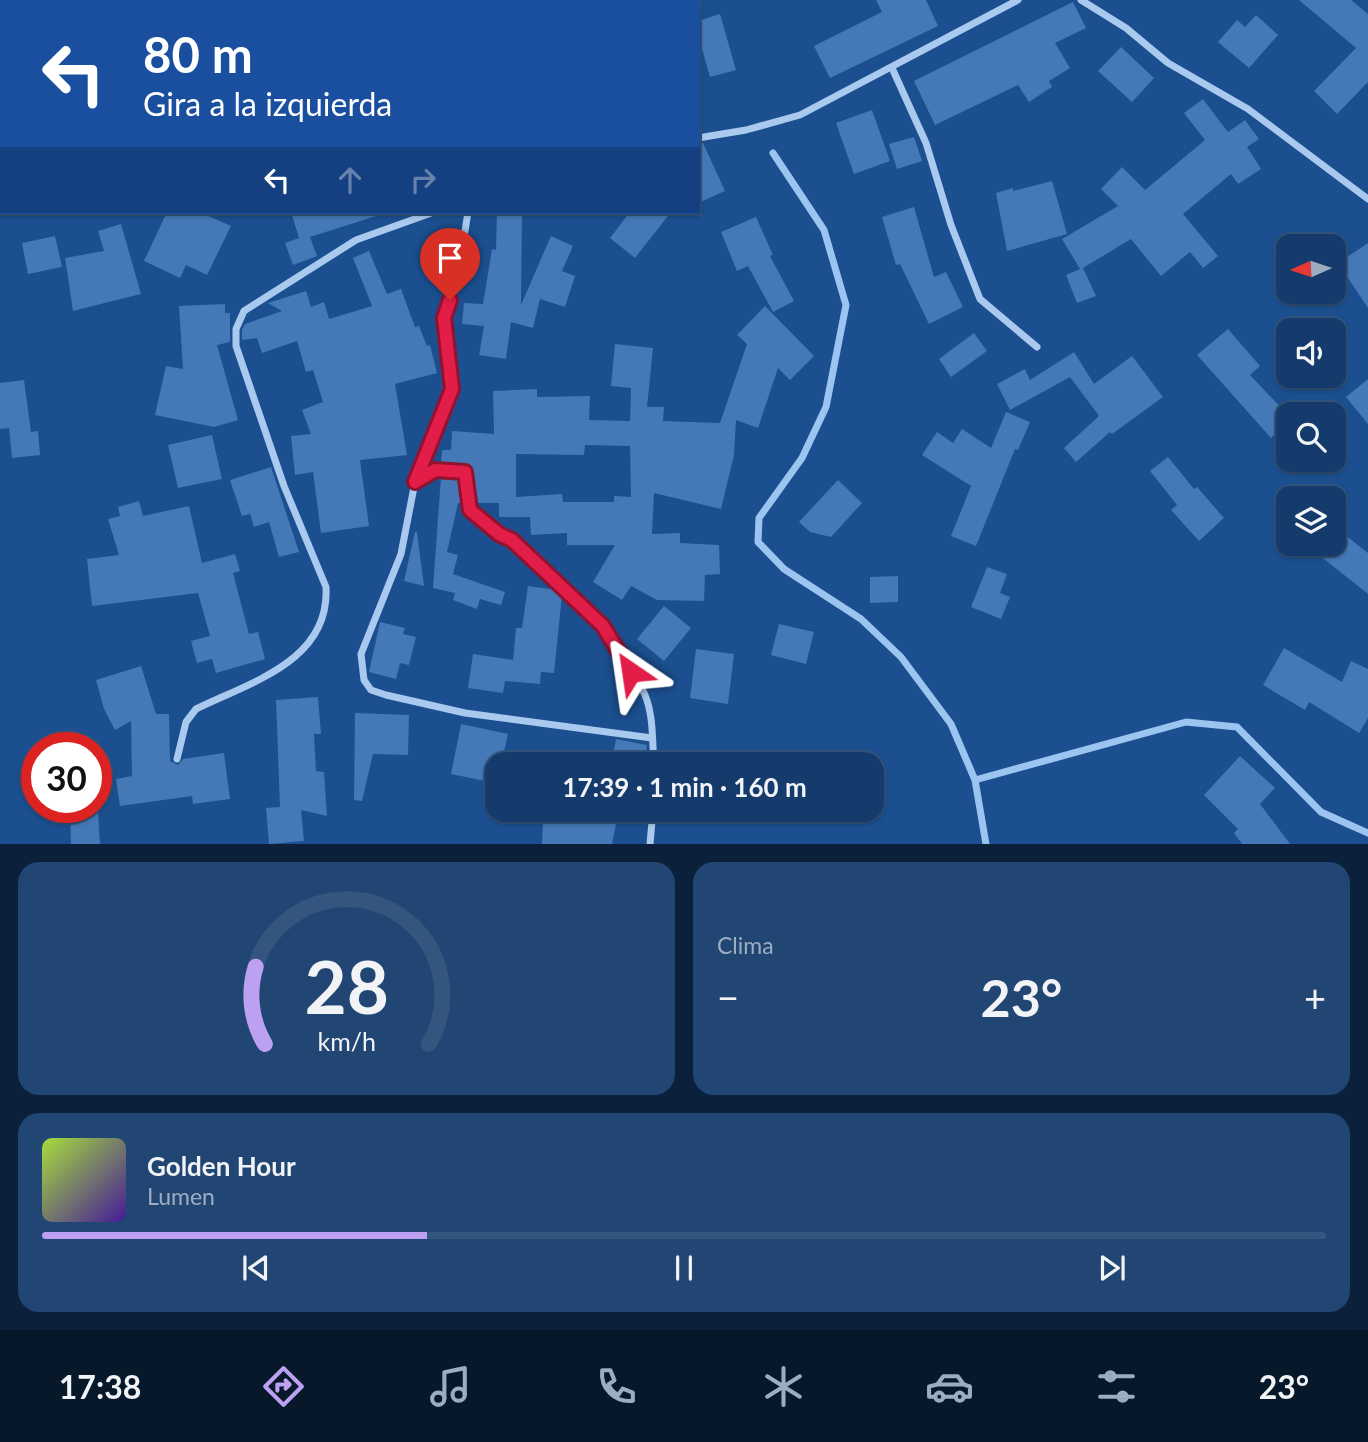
<!DOCTYPE html>
<html lang="es">
<meta charset="utf-8">
<style>
:root{--surface:#143b6b;--page:#214673;--text:#f1f3f6;--muted:#9dadc1;--line:#33557e;--accent:#bca0f2}
body{margin:0;font-family:Lato,sans-serif;background:var(--page);color:var(--text);height:100vh;display:flex;flex-direction:column;font-size:26px;white-space:nowrap}
*{box-sizing:border-box;margin:0}
p{font-size:23px;color:var(--muted)}
.icon{flex:none;width:38px;height:38px;fill:none;stroke:currentColor;stroke-width:2;stroke-linecap:round;stroke-linejoin:round}
.map{position:relative;height:844px;overflow:hidden}
.details{display:flex;flex-direction:column;gap:18px;padding:18px;background:#0b203b;flex:1}
.details>*{flex:none}
.banner{position:absolute;left:0px;top:0px;width:700px;height:214px;box-shadow:0 2px 5px #0004,0 0 0 2px var(--line);background:#1a4fa0;color:#fff;overflow:hidden}
.needle{width:46px;rotate:267deg}
.buttons{position:absolute;left:1276px;top:234px;display:grid;gap:14px}
.buttons a{display:grid;place-items:center;width:70px;height:70px;border-radius:14px;background:var(--surface);box-shadow:0 2px 5px #0004,0 0 0 2px var(--line);font-size:35px}
.speed{position:absolute;left:21px;top:732px;display:flex;gap:14px;font-size:35px;font-weight:700;text-align:center}
.speed>*{display:grid;place-content:center;width:91px;height:91px;border-radius:50%;background:var(--surface);box-shadow:0 2px 5px #0004,0 0 0 2px var(--line);line-height:1}
.speed .limit{border:10px solid #d22;background:#fff;color:#111}
.pin{position:absolute;display:grid;place-items:center;width:60px;height:60px;color:#fff;margin:-72px -30px;border-radius:50% 50% 50% 0;rotate:-45deg;box-shadow:0 0 7px #0007}
.pin .icon{rotate:45deg}
.me{position:absolute;width:77px;margin:-38px;rotate:328deg;stroke-linejoin:round;filter:drop-shadow(0 0 5px #0008)}
.turn{display:flex;align-items:center;gap:24px;height:147px;padding:0 28px;font-size:32px}
.turn .icon{width:91px;height:91px;stroke-width:2.5}
.turn b{display:block;font-size:49px;line-height:60px}
.lanes{display:flex;align-items:center;height:66px;padding:0 28px;background:#0003;justify-content:center;gap:35px;direction:ltr}
.lanes .off{opacity:.35}
.big{font-size:52px;font-weight:700;line-height:1.1}
.details .tile{flex:1;display:flex;flex-direction:column;justify-content:center;gap:10px;min-width:0;padding:0 24px;border-radius:21px;background:var(--page)}
.details .dial{align-items:center;gap:0}
.dial svg{height:182px;overflow:visible;fill:none;stroke:var(--line);stroke-width:7;stroke-linecap:round;text-anchor:middle}
.dial text{fill:var(--text);stroke:none}
.song{display:flex;align-items:center;gap:21px}
.cover{width:84px;height:84px;border-radius:10px;background:linear-gradient(135deg,hsl(80 70% 55%),hsl(260 70% 35%))}
.played{height:7px;border-radius:4px;background:linear-gradient(90deg,var(--accent) 30%,var(--line) 30%)}
.keys{display:flex;justify-content:space-around;direction:ltr}
.heat{display:flex;justify-content:space-between;align-items:center;font-size:38px;direction:ltr}
.details .tiles{flex:1;display:grid;gap:18px;grid-template-columns:1fr 1fr}
.tile:last-child{grid-column:span 2}
.trip{position:absolute;left:485px;top:752px;width:399px;height:70px;border-radius:21px;background:var(--surface);box-shadow:0 2px 5px #0004,0 0 0 2px var(--line);font-weight:700;line-height:70px;text-align:center}
.tabs{display:flex;height:112px;justify-content:space-around;align-items:center;background:#08182b;color:var(--muted)}
.tabs .icon{width:49px;height:49px}
.tabs .on{color:var(--accent)}
.tabs b{font-size:32px;color:var(--text)}
.map>svg:first-child{display:block}
.lines{fill:none;stroke-linecap:round;stroke-linejoin:round}
.stream{stroke:#9cc4f0;stroke-width:7}
.building{fill:#4478b7;fill-rule:evenodd}
.minor{stroke:#a9c9ee;stroke-width:7}
.route-casing{stroke:#92132f;stroke-width:18}
.route{stroke:#e11d48;stroke-width:12}
</style>
<div class="map">
<svg width="1368" height="844" viewBox="0 0 1368 844">
<rect width="100%" height="100%" fill="#1b4f8f"/>
<g class="lines">
<!-- stream -->
<path class="stream" d="M773,153l51,77 22,75 -20,102 -24,51 -43,60 -1,24 26,27 77,50 40,38 50,67 24,56 11,64
M975,780l211,-58 51,5 84,85 47,21"/>
</g>
<!-- building -->
<path class="building" d="M876,0h50l12,26 -108,52 -16,-32 68,-34z
M1299,0h52l17,14v68l-31,32 -23,-23 42,-43z
M1073,2l13,26 -31,15 15,25 -21,13 3,6 -23,15 -11,-17 -83,40 -21,-44z
M720,14l16,56 -26,7 -12,-42v-14z
M1256,15l22,20 -29,33 -31,-26 19,-22 8,7z
M1121,47l33,31 -22,24 -34,-31z
M1203,99l25,33 17,-12 14,19 -12,8 14,22 -23,15 -7,-10 -48,40 35,42 -15,12 -13,-16 -29,24 -30,-37 -48,29 13,28 -19,7 -11,-28 14,-6 -18,-30 56,-33 -17,-17 21,-22 23,23 60,-50 -21,-27z
M872,110l18,51 -36,13 -18,-51z
M914,137l8,24 -25,8 -8,-25z
M703,143l22,48 -27,12v-59z
M1052,181l15,53 -60,17 -11,-58 17,-5v3z
M914,207l20,70 12,-5 17,35 -34,17 -29,-60 -4,1 -14,-48z
M167,212h32l32,14 -24,49 -21,-10 -6,13 -36,-17z
M291,212h84l1,4 -66,21 7,19 -24,9 -8,-22 14,-5z
M497,212h25l-1,93 30,-69 22,10 -11,25 13,5 -10,31 -25,-8 -7,29 -22,-6 -5,37 -27,-4 5,-29 -22,-2 2,-21 19,1 9,-55 4,1z
M630,212h41l-36,46 -25,-20z
M756,217l17,38 -3,1 24,45 -21,11 -25,-46 -11,5 -16,-39z
M121,224l20,70 -68,17 -8,-53 39,-7 -6,-20z
M55,236l7,31 -34,7 -6,-31z
M1368,243v65l-30,-45z
M369,251l18,43 14,-5 14,38 4,-1 8,20 3,-1 7,28 -42,11 12,71 -47,5 9,66 -48,7 -8,-61 -18,3 -4,-39 20,-2 -9,-24 21,-8 -10,-32 -7,2 -9,-31 -35,12 -5,-15 -15,2v-10l3,-6 37,-13 -14,-8 38,-12 5,16 13,-5 5,17 43,-13 -19,-48z
M225,304v9h5v29l-13,3 21,75 -24,7 -59,-12 11,-49 17,3 -4,-63z
M765,306l49,50 -24,24 -12,-12 -20,60 -22,-8 -2,35 -13,54 -67,-16 -2,41 28,-1v10l39,2 1,29 -15,1 -1,26 -47,-1 -26,-14 -9,14 -29,-18 22,-37h-48v-12l-36,2 -1,-18h-31v-14h-24l-6,-36 -28,-3 1,-14h9l1,-19 42,3 -1,-43 44,-2v8l53,-1 -1,24 41,1 1,-33 -20,-2 4,-42 38,4 -6,59h17l-1,14 57,2 27,-79 -10,-9zM585,445l45,1 1,51 -17,-1v6h-51l-1,-8 -46,3v-43l68,1z
M1228,329l32,37 -10,9 38,40v7l-17,16 -74,-83z
M974,333l13,18 -36,26 -12,-18z
M1074,352l20,32 38,-28 31,41 -51,37 -2,-2 -34,30 -12,-14 35,-32 -29,-39 -60,33 -13,-26 28,-15 5,11z
M1368,379v45l-22,-27z
M24,380l7,52 7,-1 2,24 -28,3 -3,-30 -9,1v-46z
M1006,412l24,10 -12,28 -3,-1 -39,97 -25,-10 20,-50 -49,-31 15,-23 16,11 9,-14 29,19z
M212,435l10,44 -44,9 -10,-43z
M1168,457l26,32 3,-2 27,31 -25,23 -28,-31 6,-5 -27,-34z
M271,467l28,85 -20,5 -10,-35 -15,5 -4,-13 -8,2 -12,-36z
M441,477l19,1 3,25h-5l-11,49 11,3 -5,19 52,18 -4,13 -21,-6 -3,10 -24,-9 2,-7 -22,-5z
M838,480l24,23 -31,34 -21,-5 -11,-10z
M139,501l4,15 46,-10 13,57 33,-9 5,17 -7,2 16,61 9,-2 7,27 -49,14 -4,-14 -15,4 -6,-22 19,-5 -12,-43 -106,13 -5,-47 32,-4 -11,-36 12,-3 -2,-9z
M1339,530l29,23v41l-49,-39 9,-11h6v-7z
M415,532h2l7,54 -20,-5z
M987,567l20,7 -7,19 10,4 -9,22 -30,-12z
M898,576v26l-28,1v-26z
M528,586l29,4 5,5 -8,78 -13,-1 -1,12 -35,-3 -2,12 -35,-5 5,-34 40,6 3,-32h6z
M664,606l27,22 -27,33 -27,-22z
M380,622l25,6 -2,6 13,3 -7,28 -9,-2 -4,16 -27,-7z
M779,624l35,8 -8,32 -35,-9z
M1284,648l58,34 9,-21 17,8v49l-9,15 -50,-31 -4,8 -42,-25z
M696,649l38,5 -6,50 -38,-6z
M141,666l15,48h13l1,47 8,4 5,-6 41,-6 6,46 -37,5 -1,-8 -72,10 -4,-27 16,-3 -1,-55 -16,9 -11,-21 -8,-29z
M318,697l3,37h-7l2,37 8,1 3,44 -26,-6 3,31 -35,3 -3,-36 14,-1 -4,-107z
M355,713l54,2 -1,40 -35,-1 -11,47 -8,-1z
M461,724l47,10 -7,31 -13,-1 -3,17 -34,-7z
M616,739l31,6 -3,20h-33z
M1240,756l35,32 -15,16 30,40h-48l-8,-11 4,-4 -34,-34z
M98,812l2,32h-29l-1,-30z
M573,816l43,8 -4,20h-70l1,-21 28,1z"/>
<g class="lines">
<!-- minor -->
<path class="minor" d="M1081,0l45,28 42,35 80,46 120,90
M0,27l2,1
M892,68l34,75 25,82 29,74 57,48
M698,138l48,-8 54,-15 218,-115
M468,212l-11,70 -13,36 8,71 -37,93 -14,72 -40,100 3,26 7,10 15,5 79,18 187,25
M416,481l19,-11 30,2 5,38 29,24 13,6c48,45 107,93 133,155 9,22 7,47 9,70
M177,759l9,-37 10,-13c55,-27 134,-48 130,-122l-42,-101 -48,-140v-17l8,-18 112,-71 78,-28
M650,844l3,-34"/>
</g>
<g class="lines">
<defs>
<path id="route" d="M450,300l-6,18 8,71 -37,93 20,-12 30,2 5,38 29,24 13,6 91,86 28,46"/>
</defs>
<!-- route casing -->
<use href="#route" class="route-casing"/>
<!-- route -->
<use href="#route" class="route"/>
</g>
</svg>
<div class="buttons">
<a><svg class="needle" viewBox="-14 -14 28 28"><path d="M0-13l5 13h-10z" fill="#e53935"/><path d="M0 13l5-13h-10z" fill="#9dadc1"/></svg></a>
<a><svg class="icon" aria-label="sound" viewBox="0 0 24 24"><path d="M4 9h4l5-4v14l-5-4H4zM17 9q2 3 0 6"/></svg></a>
<a><svg class="icon" aria-label="search" viewBox="0 0 24 24"><circle cx="10" cy="10" r="6"/><path d="M15 15l6 6"/></svg></a>
<a><svg class="icon" aria-label="layers" viewBox="0 0 24 24"><path d="M12 4l9 5-9 5-9-5zM3 14l9 5 9-5"/></svg></a>
</div>
<div class="speed"><div class="limit">30</div></div>
<div class="pin" style="left:450px;top:300px;background:#d93025"><svg class="icon" aria-label="arrive" viewBox="0 0 24 24"><path d="M6 21V4h12l-3 4 3 4H6"/></svg></div>
<svg class="me" style="left:631px;top:672px" viewBox="-20 -20 40 40"><path d="M0-17L14 15 0 8-14 15z" fill="#e11d48" stroke="#fff" stroke-width="4"/></svg>
<div class="trip">17:39 · 1 min · 160 m</div>
<div class="banner">
<div class="turn"><svg class="icon" aria-label="left" viewBox="0 0 24 24"><path d="M17 20v-9H6M10 6l-5 5 5 5"/></svg><div><b>80 m</b>Gira a la izquierda</div></div>
<div class="lanes"><svg class="icon" aria-label="left" viewBox="0 0 24 24"><path d="M17 20v-9H6M10 6l-5 5 5 5"/></svg><svg class="icon off" aria-label="ahead" viewBox="0 0 24 24"><path d="M12 20V5M6 11l6-6 6 6"/></svg><svg class="icon off" aria-label="right" viewBox="0 0 24 24"><path d="M7 20v-9h11M14 6l5 5-5 5"/></svg></div>
</div>
</div>
<section class="details">
<div class="tiles">
<div class="tile dial"><svg viewBox="0 0 100 80">
<path d="M14 69A42 42 0 1 1 86 69"/>
<path d="M14 69A42 42 0 0 1 10 35" stroke="#bca0f2"/>
<text x="50" y="56" font-size="32" font-weight="700">28</text>
<text x="50" y="72" font-size="11">km/h</text>
</svg></div>
<div class="tile"><p>Clima</p>
<div class="heat"><a>−</a><b class="big">23°</b><a>+</a></div>
</div>
<div class="tile">
<div class="song"><i class="cover"></i><div><b>Golden Hour</b><p>Lumen</p></div></div>
<div class="played"></div>
<div class="keys"><svg class="icon" aria-label="previous" viewBox="0 0 24 24"><path d="M18 5L8 12l10 7zM5 5v14"/></svg><svg class="icon" aria-label="pause" viewBox="0 0 24 24"><path d="M8 5v14M16 5v14"/></svg><svg class="icon" aria-label="next" viewBox="0 0 24 24"><path d="M6 5l10 7-10 7zM19 5v14"/></svg></div>
</div>
</div>
</section>
<nav class="tabs">
<b>17:38</b>
<svg class="icon on" aria-label="directions" viewBox="0 0 24 24"><path d="M12 3l9 9-9 9-9-9zM9 14v-3h6M13 9l2 2-2 2"/></svg>
<svg class="icon" aria-label="music" viewBox="0 0 24 24"><path d="M9 18V5l10-2v13"/><circle cx="6" cy="18" r="3"/><circle cx="16" cy="16" r="3"/></svg>
<svg class="icon" aria-label="phone" viewBox="0 0 24 24"><path d="M5 4h4l2 5-3 2q2 4 5 5l2-3 5 2v4C11 20 4 13 5 4z"/></svg>
<svg class="icon" aria-label="climate" viewBox="0 0 24 24"><path d="M12 3v18M4 7l16 10M4 17L20 7"/></svg>
<svg class="icon" aria-label="car" viewBox="0 0 24 24"><path d="M5 17H2v-5l4-1 3-4h7l3 4 3 1v5h-3M9 17h6M6 11h13"/><circle cx="7" cy="17" r="2"/><circle cx="17" cy="17" r="2"/></svg>
<svg class="icon" aria-label="filters" viewBox="0 0 24 24"><path d="M4 7h16M4 17h16"/><circle cx="9" cy="7" r="2"/><circle cx="15" cy="17" r="2"/></svg>
<b>23°</b>
</nav>
